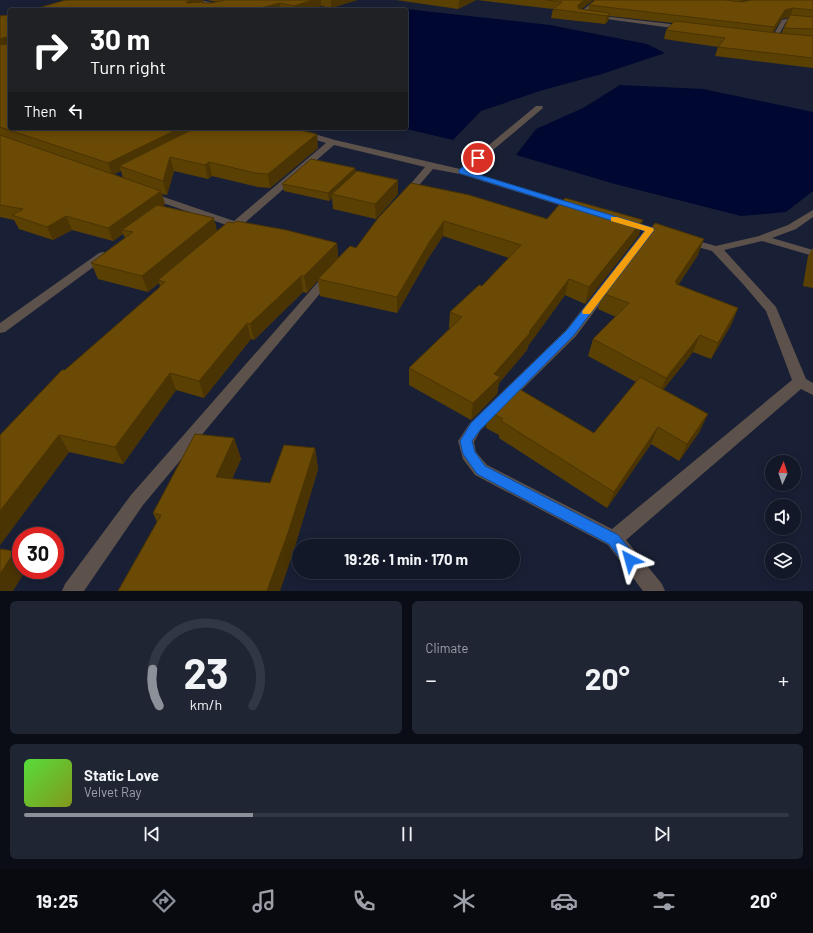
<!DOCTYPE html>
<meta charset="utf-8">
<style>
:root{--surface:#131828;--page:#202534;--text:#f1f3f6;--muted:#9da0a8;--line:#323745;--accent:#8c9099}
body{margin:0;font-family:Barlow,sans-serif;background:var(--page);color:var(--text);height:100vh;display:flex;flex-direction:column;font-size:15px;white-space:nowrap}
*{box-sizing:border-box;margin:0}
p{font-size:13px;color:var(--muted)}
.icon{flex:none;width:22px;height:22px;fill:none;stroke:currentColor;stroke-width:2;stroke-linecap:round;stroke-linejoin:round}
.map{position:relative;height:591px;overflow:hidden}
.drawer{display:flex;flex-direction:column;gap:10px;padding:10px;background:#0a0d16;flex:1}
.drawer>*{flex:none}
.guide{position:absolute;left:8px;top:8px;width:400px;height:122px;border-radius:4px;box-shadow:0 2px 10px #0003,0 0 0 1px var(--line);background:#202124;color:#fff;overflow:hidden}
.needle{width:26px;rotate:3deg}
.buttons{position:absolute;left:765px;top:455px;display:grid;gap:8px}
.buttons a{display:grid;place-items:center;width:36px;height:36px;border-radius:50%;background:var(--surface);box-shadow:0 2px 10px #0003,0 0 0 1px var(--line);font-size:20px}
.speed{position:absolute;left:12px;top:527px;display:flex;gap:8px;font-size:20px;font-weight:700;text-align:center}
.speed>*{display:grid;place-content:center;width:52px;height:52px;border-radius:50%;background:var(--surface);box-shadow:0 2px 10px #0003,0 0 0 1px var(--line);line-height:1}
.speed .limit{border:6px solid #d22;background:#fff;color:#111}
.pin{position:absolute;display:grid;place-items:center;width:34px;height:34px;color:#fff;margin:-17px;border:2px solid #fff;border-radius:50%;box-shadow:0 1px 4px #0007}
.me{position:absolute;width:44px;margin:-22px;rotate:321deg;stroke-linejoin:round;filter:drop-shadow(0 0 3px #0008)}
.turn{display:flex;align-items:center;gap:14px;height:84px;padding:0 16px;font-size:18px}
.turn .icon{width:52px;height:52px;stroke-width:2.5}
.turn b{display:block;font-size:28px;line-height:34px}
.then{display:flex;align-items:center;height:38px;padding:0 16px;background:#0003;gap:8px;font-size:15px}
.big{font-size:30px;font-weight:700;line-height:1.1}
.drawer .tile{flex:1;display:flex;flex-direction:column;justify-content:center;gap:6px;min-width:0;padding:0 14px;border-radius:6px;background:var(--page)}
.drawer .dial{align-items:center;gap:0}
.dial svg{height:104px;overflow:visible;fill:none;stroke:var(--line);stroke-width:7;stroke-linecap:round;text-anchor:middle}
.dial text{fill:var(--text);stroke:none}
.song{display:flex;align-items:center;gap:12px}
.cover{width:48px;height:48px;border-radius:6px;background:linear-gradient(135deg,hsl(110 70% 55%),hsl(70 70% 35%))}
.played{height:4px;border-radius:2px;background:linear-gradient(90deg,var(--accent) 30%,var(--line) 30%)}
.keys{display:flex;justify-content:space-around;direction:ltr}
.heat{display:flex;justify-content:space-between;align-items:center;font-size:22px;direction:ltr}
.drawer .tiles{flex:1;display:grid;gap:10px;grid-template-columns:1fr 1fr}
.tile:last-child{grid-column:span 2}
.trip{position:absolute;left:292px;top:539px;width:228px;height:40px;border-radius:20px;background:var(--surface);box-shadow:0 2px 10px #0003,0 0 0 1px var(--line);font-weight:700;line-height:40px;text-align:center}
.dock{display:flex;height:64px;justify-content:space-around;align-items:center;background:#080a10;color:var(--muted)}
.dock .icon{width:28px;height:28px}
.dock .on{color:var(--accent)}
.dock b{font-size:18px;color:var(--text)}
.map>svg:first-child{display:block}
.water{fill:#000731}
.lines{fill:none;stroke-linecap:round;stroke-linejoin:round}
.street{fill:#5d514b;fill-rule:evenodd}
.wall{fill:#5b4004;fill-rule:evenodd}
.shaded-wall{fill:#4a3404}
.building{fill:#6a4a05;stroke:#4a3404}
.route{fill:#1a73e8;stroke:#114b97}
.slow{fill:#f59e0b}
</style>
<div class="map">
<svg width="813" height="591" viewBox="0 0 813 591">
<rect width="100%" height="100%" fill="#192035"/>
<!-- water -->
<path class="water" d="M406,9l144,16 97,19 18,9 -63,21 -59,16 -62,21 -28,29 -51,-12h4v-118h-12z
M620,85l83,4 110,23v79l-27,21 -45,4 -126,-32 -99,-29 20,-26 47,-21z"/>
<g class="lines">
<!-- street -->
<path class="street" d="M189,0h11l18,4 -2,1z
M595,0h5l-18,16h-4v-2z
M594,15l93,11 3,2 -3,2 -95,-13z
M790,18l23,2v4l-27,-2 -10,18h-4l-1,-1 11,-19z
M536,106h6l1,2 -75,63 110,34 2,2 -2,2h-6l-112,-35 -27,-5 -25,29h-6l-2,-2 2,-2 23,-27 -91,-22 -101,88h-8l-1,-2 5,-5 -83,-29 -2,-2 2,-2h6l82,28 92,-78 -43,-13 -1,-2h12l41,12 125,29z
M813,210v7l-17,12 -24,9 41,12v6l-51,-15 -38,9 52,57 30,72 7,4v12l-12,-6 -175,151 36,44 3,7h-22l-35,-46 -133,-70 -12,-16 -5,-18 12,-18 96,-93 78,-99 -23,-7 -1,-2 1,-2h8l40,13 1,2 -5,3 -13,-4 -76,102 -96,95 -6,11 2,10 11,13 125,64 180,-149 -26,-69 -23,-27 -31,-33 -29,-8 -1,-2 5,-3 29,8 43,-10 29,-11z
M103,252l4,1 1,2 -1,2 -102,75 -5,1v-10l99,-70z
M329,273l4,1 2,2 -2,2 -190,227 -59,86h-22l3,-7 66,-89 194,-221z"/>
</g>
<!-- wall -->
<path class="wall" d="M192,0h11l1,3h8l5,-1 -10,-2h150l-26,8 -10,-2 -14,4h-276z
M396,0h80l-18,9z
M477,0h116l-12,9 7,1 1,-5 6,-5h151v1l67,-1v68l-98,-12 3,-9 -54,-8 2,-9 7,-7 -64,-7 -1,5 -3,3 -54,-6 2,-9zM789,17l-8,17 -8,-1 9,-14z
M8,15l2,113 308,20 -48,40 -12,-1 -46,-11 -4,3 -34,-8 -7,24 -5,-1 3,10 -3,3 55,24 120,12 1,15 18,-10 23,-31 168,2 92,16 -54,69 -20,-9 -37,51 -1,4 -28,33 -2,11 -26,26 -62,-35v-17l41,-39 -1,-1 1,-16 32,-26 27,-28 -66,-22 -14,21 -32,56 -77,-17 -2,-16 -11,13 -4,-1 -49,48 -3,-1 -47,59 -28,-8 -53,74 -54,-12 -69,93v-110l65,-65 94,-82v-1l1,-1 -1,-3 -11,9 -50,-13 -7,-16 34,-25 -2,-4 -10,7 -41,-11 -19,10 -34,-11 -5,-9 -14,-3v-201zM121,171l2,7 -9,-4z
M355,168l1,5 42,21 -22,25 -43,-10 -1,-11 -3,3 -45,-10 -2,-7z
M813,248v40l-10,-2 5,-30z
M698,255l-20,30 60,23 -7,17 -20,34 -18,-7 -30,38 37,41 -21,30 -28,-17 -44,64 -108,-70v-3l-13,-7 2,-17 106,22 42,-51 -48,-26 5,-17 23,-22 -18,-8 4,-16z
M234,438l7,21 -9,20 38,4 45,-35 3,21 -25,84 -136,-31 -4,-9z"/>
<!-- shaded-wall -->
<path class="shaded-wall" d="M192,0h11l1,4 -17,6 -1,-8z
M313,0h8v6l-14,4h-13v-4z
M331,0h26l-26,8z
M460,0h16l-18,9 1,-8z
M584,0h9l-16,13 1,-8z
M740,0h6l-2,4h-5z
M280,3l1,7h-28z
M793,8l-3,9 -8,2 -11,16 3,-8 11,-17z
M610,13l-2,8 -3,3 2,-8z
M6,37l4,10 -10,3v-11z
M180,128h15l-76,38 2,5 -9,4 -4,-12z
M317,134l1,14 -48,40 -2,-14z
M170,157l4,14 -7,24 -4,-14z
M209,162l3,14 -4,3 -3,-14z
M355,168l1,7 -24,19v4l-3,3 -1,-8z
M398,180v14l-22,25 -1,-15z
M161,191l4,13 -37,27 -6,-1 1,4 -10,7 -5,-13z
M66,216l6,14 -19,10 -6,-13z
M214,218l4,16 -60,46 1,3 -11,9 -6,-16z
M643,220l-4,15 -54,69 4,-17z
M444,221l-1,15 -14,21 -32,56v-16l33,-56z
M704,239l-6,16 -23,35v-8z
M337,243l1,15 -31,35 -3,-17z
M301,276l2,16 -49,48 -4,-16z
M569,279l-4,16 -37,51 -1,4 -28,33 -2,11 -26,26 2,-17 21,-29 35,-42z
M738,308l-7,17 -20,34 7,-16z
M247,323l4,16 -47,59 -5,-17z
M700,335l-7,17 -34,43 7,-17z
M170,373l6,17 -53,74 -8,-17z
M708,414l-8,17 -21,30 8,-17z
M658,427l-7,17 -44,64 7,-16z
M59,435l10,17 -69,93v-34z
M234,438l7,21 -18,38 -7,-20z
M315,448l3,21 -25,84 -13,38h-13z
M15,551l6,7v12h5l-13,21h-13v-17z"/>
<!-- building -->
<path class="building" d="M66,0h126l-6,2 1,1 15,-1 1,1h9l13,-3h88l-19,6 -14,-3 -27,7h-222z
M546,0h38l-6,5v3l1,1 31,4 -3,3 -54,-7 9,-7z
M595,0h130l17,2 9,-2h62v10l-20,-2 -8,2 -11,17 -185,-22z
M8,15h2v113h170l-72,35 -108,-36v-82l7,-1 1,-5 -2,-2 -6,2v-23z
M790,15l23,2v12l-29,-1z
M675,21l102,12 36,3v22l-95,-11 7,-9 -59,-8z
M195,128h95l27,6 -49,40 -13,-1 -46,-11 -4,3 -35,-8 -7,24 -44,-15z
M0,135l161,56 -53,37 -42,-12 -19,11 -35,-12 11,-6 -23,-4z
M311,159l44,9 -27,25 -46,-9z
M357,171l41,9 -23,24 -43,-10z
M411,183l58,12 78,24 18,-21 78,22 -54,67 -20,-8 -40,53 1,1 -36,41 6,3 -27,26 -64,-35 53,-51 -12,-5 29,-27 3,1 39,-41 -77,-24 -14,20 -33,56 -79,-18 32,-33 6,2 23,-31z
M157,205l57,13 -72,58 -51,-13 42,-31 -11,-2z
M236,221l50,9 51,13 -33,33h-3l-51,48 -3,-1 -48,58 -29,-8 -55,74 -56,-12 -59,76v-76l62,-65h3l95,-83h-1l6,-5 -7,-2 70,-58 6,1z
M655,223l49,16 -29,43 2,1 -1,1 62,24 -20,35 -18,-8 -34,43 -73,-39 36,-36 -27,-10z
M640,377l68,37 -21,30 -29,-17 -44,65 -113,-71 2,-2 -15,-8 26,-25 80,47z
M195,434l39,4 -18,39 54,6 14,-38 31,3 -27,85 -21,58h-149l43,-76 -8,-2z
M0,549l15,2 -15,23z"/>
<!-- route -->
<path class="route" d="M475,157l6,1 -14,13 186,57 1,2 -80,105 -94,95 -8,11 3,11 10,14 133,69 17,20 2,5 -2,5 -5,2 -5,-2 -16,-21 -132,-70 -14,-20 -3,-13 11,-18 96,-93 78,-99 -186,-58v-3z"/>
<!-- slow -->
<path class="slow" d="M611,217h6l36,11 1,2 -64,84h-7l-1,-2 1,-2 62,-79 -34,-10z"/>
</svg>
<div class="buttons">
<a><svg class="needle" viewBox="-14 -14 28 28"><path d="M0-13l5 13h-10z" fill="#e53935"/><path d="M0 13l5-13h-10z" fill="#9da0a8"/></svg></a>
<a><svg class="icon" aria-label="sound" viewBox="0 0 24 24"><path d="M4 9h4l5-4v14l-5-4H4zM17 9q2 3 0 6"/></svg></a>
<a><svg class="icon" aria-label="layers" viewBox="0 0 24 24"><path d="M12 4l9 5-9 5-9-5zM3 14l9 5 9-5"/></svg></a>
</div>
<div class="speed"><div class="limit">30</div></div>
<div class="pin" style="left:478px;top:158px;background:#d93025"><svg class="icon" aria-label="arrive" viewBox="0 0 24 24"><path d="M6 21V4h12l-3 4 3 4H6"/></svg></div>
<svg class="me" style="left:630px;top:560px" viewBox="-20 -20 40 40"><path d="M0-17L14 15 0 8-14 15z" fill="#1a73e8" stroke="#fff" stroke-width="4"/></svg>
<div class="trip">19:26 · 1 min · 170 m</div>
<div class="guide">
<div class="turn"><svg class="icon" aria-label="right" viewBox="0 0 24 24"><path d="M7 20v-9h11M14 6l5 5-5 5"/></svg><div><b>30 m</b>Turn right</div></div>
<div class="then">Then<svg class="icon" aria-label="left" viewBox="0 0 24 24"><path d="M17 20v-9H6M10 6l-5 5 5 5"/></svg></div>
</div>
</div>
<section class="drawer">
<div class="tiles">
<div class="tile dial"><svg viewBox="0 0 100 80">
<path d="M14 69A42 42 0 1 1 86 69"/>
<path d="M14 69A42 42 0 0 1 9 41" stroke="#8c9099"/>
<text x="50" y="56" font-size="32" font-weight="700">23</text>
<text x="50" y="72" font-size="11">km/h</text>
</svg></div>
<div class="tile"><p>Climate</p>
<div class="heat"><a>−</a><b class="big">20°</b><a>+</a></div>
</div>
<div class="tile">
<div class="song"><i class="cover"></i><div><b>Static Love</b><p>Velvet Ray</p></div></div>
<div class="played"></div>
<div class="keys"><svg class="icon" aria-label="previous" viewBox="0 0 24 24"><path d="M18 5L8 12l10 7zM5 5v14"/></svg><svg class="icon" aria-label="pause" viewBox="0 0 24 24"><path d="M8 5v14M16 5v14"/></svg><svg class="icon" aria-label="next" viewBox="0 0 24 24"><path d="M6 5l10 7-10 7zM19 5v14"/></svg></div>
</div>
</div>
</section>
<nav class="dock">
<b>19:25</b>
<svg class="icon on" aria-label="directions" viewBox="0 0 24 24"><path d="M12 3l9 9-9 9-9-9zM9 14v-3h6M13 9l2 2-2 2"/></svg>
<svg class="icon" aria-label="music" viewBox="0 0 24 24"><path d="M9 18V5l10-2v13"/><circle cx="6" cy="18" r="3"/><circle cx="16" cy="16" r="3"/></svg>
<svg class="icon" aria-label="phone" viewBox="0 0 24 24"><path d="M5 4h4l2 5-3 2q2 4 5 5l2-3 5 2v4C11 20 4 13 5 4z"/></svg>
<svg class="icon" aria-label="climate" viewBox="0 0 24 24"><path d="M12 3v18M4 7l16 10M4 17L20 7"/></svg>
<svg class="icon" aria-label="car" viewBox="0 0 24 24"><path d="M5 17H2v-5l4-1 3-4h7l3 4 3 1v5h-3M9 17h6M6 11h13"/><circle cx="7" cy="17" r="2"/><circle cx="17" cy="17" r="2"/></svg>
<svg class="icon" aria-label="filters" viewBox="0 0 24 24"><path d="M4 7h16M4 17h16"/><circle cx="9" cy="7" r="2"/><circle cx="15" cy="17" r="2"/></svg>
<b>20°</b>
</nav>
